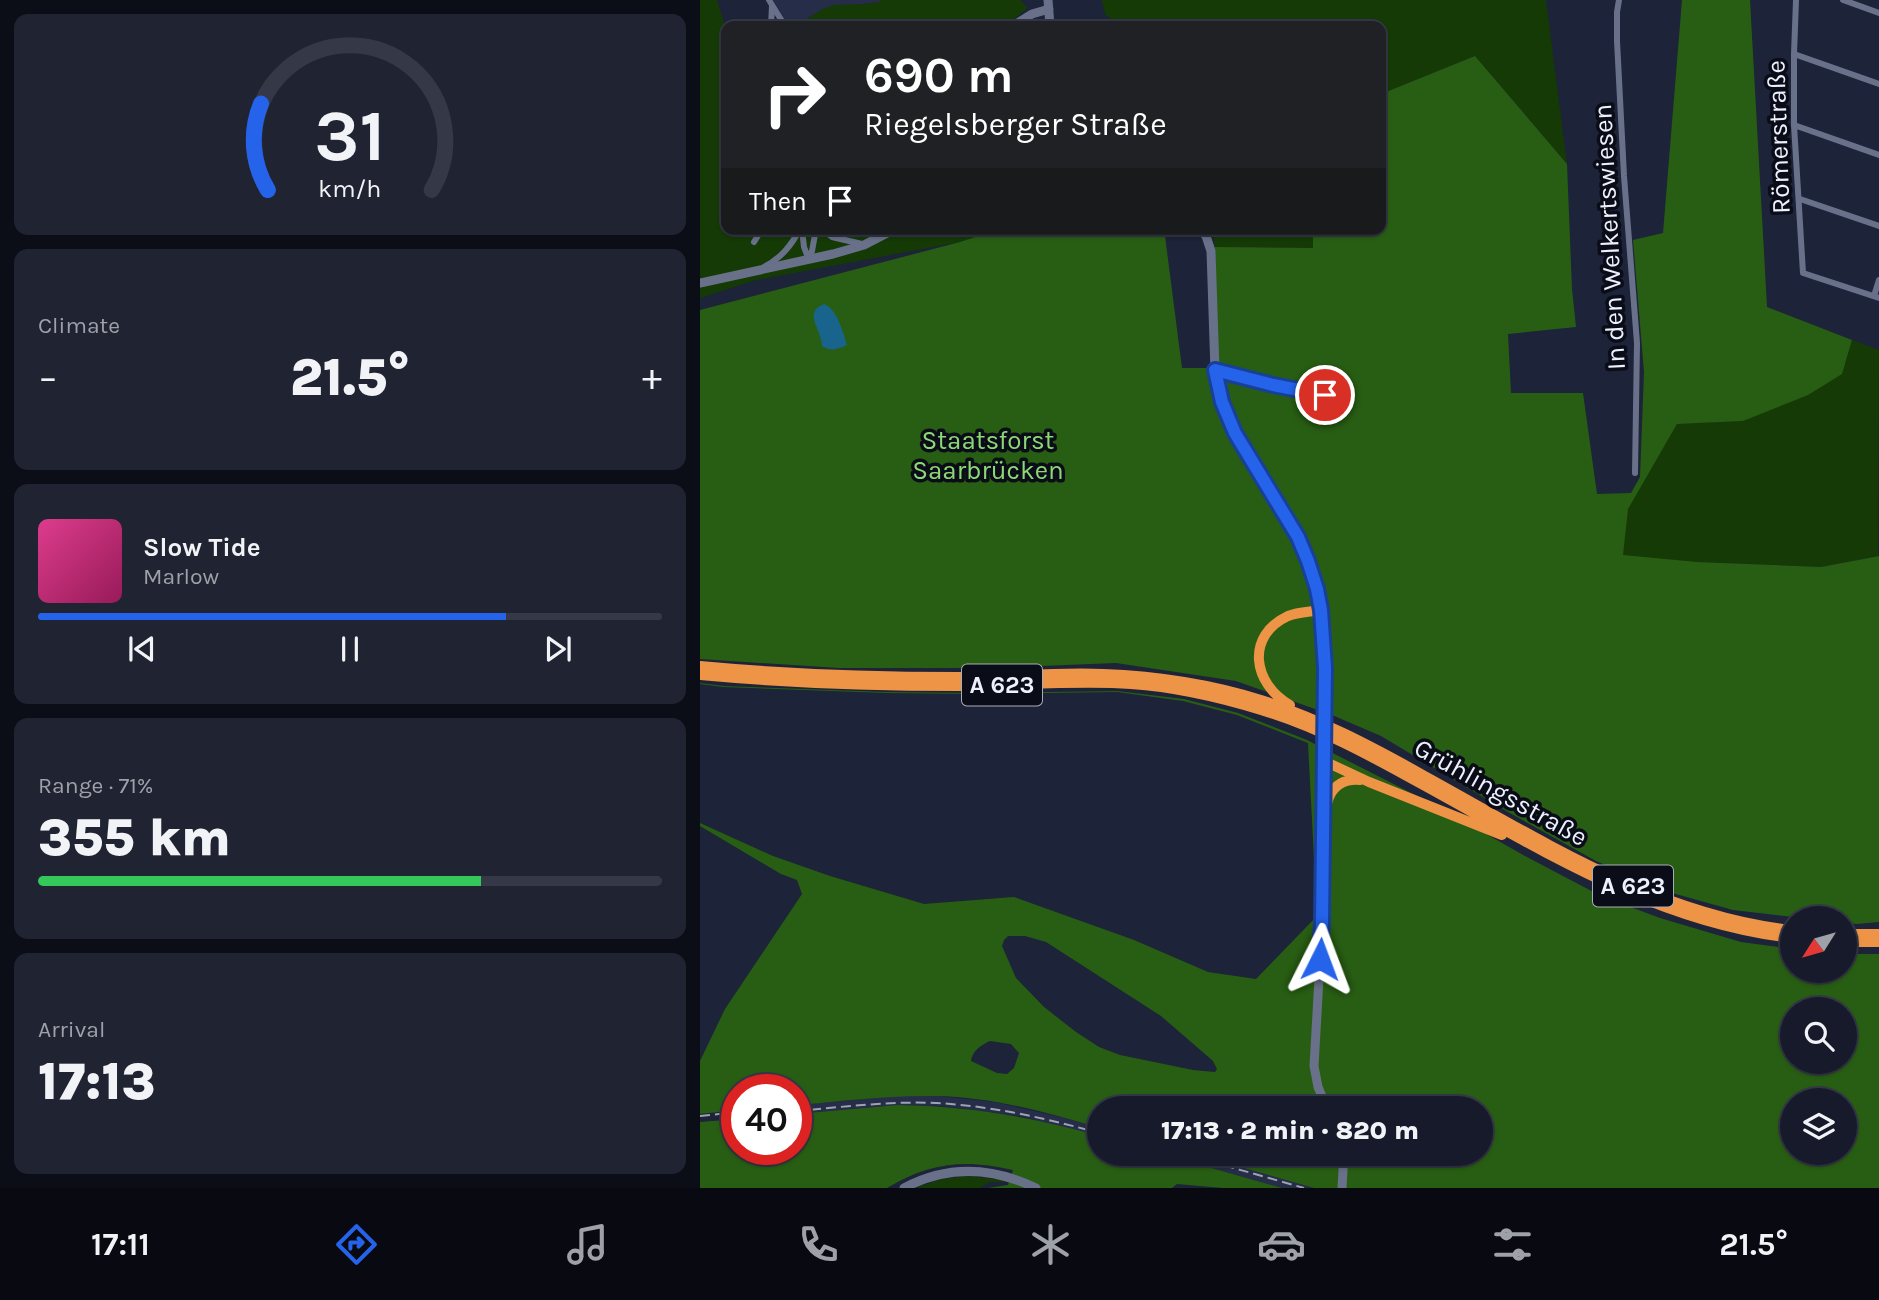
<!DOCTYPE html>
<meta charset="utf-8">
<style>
:root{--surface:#161a2a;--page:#1f2332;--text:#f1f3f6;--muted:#9ea1a8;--line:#353847;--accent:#2563eb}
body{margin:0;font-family:Karla,sans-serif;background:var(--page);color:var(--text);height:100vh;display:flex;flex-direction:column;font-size:26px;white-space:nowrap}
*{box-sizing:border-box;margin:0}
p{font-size:23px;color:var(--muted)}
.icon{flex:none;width:38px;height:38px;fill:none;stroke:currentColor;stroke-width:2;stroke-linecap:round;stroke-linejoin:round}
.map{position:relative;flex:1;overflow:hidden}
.sheet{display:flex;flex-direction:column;gap:14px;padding:14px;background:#0c0e17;width:700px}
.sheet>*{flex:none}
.banner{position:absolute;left:21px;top:21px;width:665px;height:214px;border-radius:14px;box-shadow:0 2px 5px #0004,0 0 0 2px var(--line);background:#202124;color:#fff;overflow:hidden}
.needle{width:46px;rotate:233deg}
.fabs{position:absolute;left:1080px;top:906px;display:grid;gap:14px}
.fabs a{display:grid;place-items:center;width:77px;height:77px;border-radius:50%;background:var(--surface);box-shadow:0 2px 5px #0004,0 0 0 2px var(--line);font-size:35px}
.speed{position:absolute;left:21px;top:1074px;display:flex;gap:14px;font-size:35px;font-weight:700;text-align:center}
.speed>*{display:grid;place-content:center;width:91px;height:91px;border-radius:50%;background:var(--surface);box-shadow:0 2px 5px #0004,0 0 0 2px var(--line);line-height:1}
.speed .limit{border:10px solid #d22;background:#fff;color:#111}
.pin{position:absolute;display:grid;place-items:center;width:60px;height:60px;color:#fff;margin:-30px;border:4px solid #fff;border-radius:50%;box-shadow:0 2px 7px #0007}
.me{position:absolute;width:77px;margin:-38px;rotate:3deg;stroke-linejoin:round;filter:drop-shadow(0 0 5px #0008)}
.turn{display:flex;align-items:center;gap:24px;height:147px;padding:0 28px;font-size:32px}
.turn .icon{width:91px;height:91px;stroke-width:2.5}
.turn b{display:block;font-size:49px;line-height:60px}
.then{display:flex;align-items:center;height:66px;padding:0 28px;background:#0003;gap:14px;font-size:26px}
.big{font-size:52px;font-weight:800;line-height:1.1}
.sheet .tile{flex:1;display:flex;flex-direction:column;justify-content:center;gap:10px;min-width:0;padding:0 24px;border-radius:14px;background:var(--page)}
.sheet .dial{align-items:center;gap:0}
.dial svg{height:182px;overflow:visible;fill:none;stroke:var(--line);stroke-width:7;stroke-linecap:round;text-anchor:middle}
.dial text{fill:var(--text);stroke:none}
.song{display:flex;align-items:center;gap:21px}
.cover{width:84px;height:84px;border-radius:10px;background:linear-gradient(135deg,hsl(330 70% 55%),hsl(330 70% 35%))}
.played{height:7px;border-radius:4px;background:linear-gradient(90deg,var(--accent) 75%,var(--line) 75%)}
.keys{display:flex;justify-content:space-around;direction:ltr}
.heat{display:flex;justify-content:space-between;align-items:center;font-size:38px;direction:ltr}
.charge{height:10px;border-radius:5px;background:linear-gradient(90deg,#34c759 71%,var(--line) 0)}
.trip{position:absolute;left:387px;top:1096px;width:406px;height:70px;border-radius:35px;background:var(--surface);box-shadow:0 2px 5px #0004,0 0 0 2px var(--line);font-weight:800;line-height:70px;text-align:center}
.dock{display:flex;height:112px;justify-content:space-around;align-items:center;background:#090a11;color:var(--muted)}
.dock .icon{width:49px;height:49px}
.dock .active{color:var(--accent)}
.dock b{font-size:32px;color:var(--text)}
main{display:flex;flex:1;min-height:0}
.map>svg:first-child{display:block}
.built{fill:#252d48}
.green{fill:#153a06}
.forest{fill:#285e13;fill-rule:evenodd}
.water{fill:#18648d}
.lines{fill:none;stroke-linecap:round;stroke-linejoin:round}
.street{stroke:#69718a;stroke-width:6}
.secondary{stroke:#69718a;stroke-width:9}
.highway{stroke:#ed9446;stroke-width:10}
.rail{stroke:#9ea2b2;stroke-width:2;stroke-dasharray:10 5;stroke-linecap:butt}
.route-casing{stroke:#184099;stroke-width:18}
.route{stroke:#2563eb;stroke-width:12}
.labels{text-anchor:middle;stroke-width:7;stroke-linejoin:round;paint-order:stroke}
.shield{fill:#0a0d17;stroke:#a9adb8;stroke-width:2}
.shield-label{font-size:24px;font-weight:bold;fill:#edf1fd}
.street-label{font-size:26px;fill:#edf1fd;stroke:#0a0d17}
.park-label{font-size:26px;fill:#8dd775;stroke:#0a0d17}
</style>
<main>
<section class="sheet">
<div class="tile dial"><svg viewBox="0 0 100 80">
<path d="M14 69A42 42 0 1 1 86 69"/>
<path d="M14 69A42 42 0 0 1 11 31" stroke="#2563eb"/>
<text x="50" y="56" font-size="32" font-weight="700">31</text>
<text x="50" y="72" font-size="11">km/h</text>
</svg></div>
<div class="tile"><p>Climate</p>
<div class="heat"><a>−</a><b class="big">21.5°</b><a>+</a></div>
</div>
<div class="tile">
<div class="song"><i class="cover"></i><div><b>Slow Tide</b><p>Marlow</p></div></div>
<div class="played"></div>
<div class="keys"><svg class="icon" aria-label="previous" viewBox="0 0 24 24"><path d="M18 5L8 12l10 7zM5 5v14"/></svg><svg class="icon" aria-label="pause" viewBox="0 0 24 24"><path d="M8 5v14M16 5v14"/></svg><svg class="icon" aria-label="next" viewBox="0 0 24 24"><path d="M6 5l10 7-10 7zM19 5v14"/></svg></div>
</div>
<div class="tile"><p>Range · 71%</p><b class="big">355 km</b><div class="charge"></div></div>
<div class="tile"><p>Arrival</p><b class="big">17:13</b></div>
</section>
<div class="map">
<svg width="1179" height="1188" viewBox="0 0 1179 1188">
<rect width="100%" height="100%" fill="#1d2338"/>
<!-- built -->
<path class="built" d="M73,0h107v2l-57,7 -28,17h-6z
M196,1096h42l56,6 67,15 38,11v8l-80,-20 -76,-10 -45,-1 -102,9v-9z
M459,1153h32l123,35h-32z"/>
<!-- green -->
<path class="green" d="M0,0h17l9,29v200h273l-39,13 -204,38 -56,18z
M180,0h140l8,8 -13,10 -4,8h-216l28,-17 11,-4 30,-1 16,-2z
M402,0h444l21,164 -92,-108 -94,38v-68h-263l-13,-12z
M512,229h101v19l-98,-1z
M1152,340l27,10 -1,206 -57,11 -124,-5 -74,-6 -923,-125 927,78 50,-85 66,-3 102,-57z
M266,1176l32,3 11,3h-19l-10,6h-66l28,-9z"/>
<!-- forest -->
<path class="forest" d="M982,0h68l17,307 85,33 -10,34 -34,21 -65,26 -66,3 -49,85 -5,46 74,7 124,5 58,-11v366l-22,2 -12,-1 -1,-4h-34l-77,-9 -68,-19 -69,-30 -88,-49 -127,-76 -49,-21 -96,-34 -120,-18 -127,5h-150l-139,-9v-349l260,-68 39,-13h156l10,7 17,132h36l-3,-121 98,1v-19h68v-135l94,-38 92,108 5,125 4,38 -68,7 3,59h72l14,101 34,-1 9,-16 4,-105 -11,-132 30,-7z
M0,683l24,3 163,6 86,1 144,-2 67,8 54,14 69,27 128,65 90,51 76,40 59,22 81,24 51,7v22h52l1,-17h34v234h-565l-123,-35h289v-45h-381v20c-52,-16 -108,-31 -163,-32 -47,-1 -93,5 -140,9v-15h-59v20l-37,4v-53l25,-52 77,-115 -5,-14 -16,-6 -81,-48v-3l73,33 57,20 94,28 90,-7 120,43 74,32 48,7 61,-63 -9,-173 -71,-28 -54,-14 -66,-9 -144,2 -86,-1 -164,-6 -23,-3zM308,936h17l21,6 115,74 52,45 4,8 -2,3 -22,-2 -73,-15 -21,-8 -23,-15 -32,-25 -28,-29 -14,-32 2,-6zM1092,1010h52v52h-52zM290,1041l21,3 8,9 -5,15 -7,6 -10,-1 -26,-12c1,-10 10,-16 19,-20zM1092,1101h52v52h-52z
M198,1105c69,1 135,12 201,31v17h60l123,35h-59l-46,-4 -5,4h-184l20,-3 5,-15c-48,-11 -83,-8 -126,18h-187v-66l37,-3v31h59v-36z"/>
<!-- water -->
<path class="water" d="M124,304c13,5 19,28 23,41 -9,4 -16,7 -25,1 0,-17 -20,-33 2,-42z"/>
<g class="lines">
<!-- street -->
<path class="street" d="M69,0l16,26
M919,0l-2,12v29l7,135 13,167 -2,130
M1096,0l-2,54v71l9,148 76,25
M1143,0l36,13
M71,26l1,-20
M1094,54l85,30
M1094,125l85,30
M1100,199l79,27
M102,229l2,18 5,13
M122,229l10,8 30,7
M54,242l5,-8 12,-5
M109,260l3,-9 4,-22
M64,267c17,-9 27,-21 36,-38
M1174,296l5,-16
M515,371l58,14 52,10"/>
<!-- secondary -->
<path class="secondary" d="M348,0l2,26
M313,26l19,-12 17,-5
M500,229l6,7 5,15 4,120 7,31 13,31 63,104 11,24 8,28 7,49 1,30 -2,140
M0,283l133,-29 31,-9 31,-16
M623,836l-2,107 -7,123 4,21 9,21
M204,1188c43,-23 88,-21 132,0
M642,1188l2,-35"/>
<!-- highway -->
<path class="highway" d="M0,666c86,8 172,11 259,11 48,0 96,-5 144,-3 54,2 107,10 158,26 57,18 110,46 162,75 117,64 233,140 369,155
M0,675c86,8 172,11 259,11 57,0 115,-6 172,-2 44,3 88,13 130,26 57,17 110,46 162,75 117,64 233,138 369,153
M590,705c-37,-21 -45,-69 -2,-89 10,-4 22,-4 33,-6
M624,761l45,21 133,53
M622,842c3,-25 0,-65 38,-62
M1144,934h35
M1144,942h35"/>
<!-- rail -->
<path class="rail" d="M96,1111c47,-4 93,-10 140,-8 56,3 109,15 163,30
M0,1116l37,-4
M481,1153l123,35"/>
</g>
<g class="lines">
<defs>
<path id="route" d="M620,959l2,-37 3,-254 -4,-58 -4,-21 -9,-28 -10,-24 -63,-104 -13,-31 -7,-32 58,15 52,10"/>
</defs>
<!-- route casing -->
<use href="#route" class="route-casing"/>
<!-- route -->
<use href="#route" class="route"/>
</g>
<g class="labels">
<!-- shield labels -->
<g class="shield">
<rect x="262" y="664.5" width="80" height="41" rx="5"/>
<rect x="893" y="865.5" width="80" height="41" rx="5"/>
</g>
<g class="shield-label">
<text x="302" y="693">A 623</text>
<text x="933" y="894">A 623</text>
</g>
<!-- street labels -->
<g class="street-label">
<text transform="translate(1078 137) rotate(-92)" y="9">Römerstraße</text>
<text transform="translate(909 237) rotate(-93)" y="9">In den Welkertswiesen</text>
<text transform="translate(801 792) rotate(29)" y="9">Grühlingsstraße</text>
</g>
<!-- park labels -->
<g class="park-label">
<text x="288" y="449">Staatsforst<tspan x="288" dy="30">Saarbrücken</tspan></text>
</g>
</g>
</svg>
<div class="fabs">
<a><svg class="needle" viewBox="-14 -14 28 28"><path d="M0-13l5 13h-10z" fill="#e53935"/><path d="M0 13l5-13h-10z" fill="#9ea1a8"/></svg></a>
<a><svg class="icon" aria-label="search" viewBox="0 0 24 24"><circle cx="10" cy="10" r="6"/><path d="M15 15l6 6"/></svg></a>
<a><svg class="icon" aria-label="layers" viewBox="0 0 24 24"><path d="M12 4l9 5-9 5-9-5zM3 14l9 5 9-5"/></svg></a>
</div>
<div class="speed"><div class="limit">40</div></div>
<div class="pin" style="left:625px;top:395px;background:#d93025"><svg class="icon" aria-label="arrive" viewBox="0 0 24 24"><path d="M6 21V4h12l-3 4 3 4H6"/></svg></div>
<svg class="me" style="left:620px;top:959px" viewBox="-20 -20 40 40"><path d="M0-17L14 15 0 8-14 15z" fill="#2563eb" stroke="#fff" stroke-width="4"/></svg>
<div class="trip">17:13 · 2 min · 820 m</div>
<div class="banner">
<div class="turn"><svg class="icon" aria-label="right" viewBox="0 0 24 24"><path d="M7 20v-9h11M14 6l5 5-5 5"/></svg><div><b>690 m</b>Riegelsberger Straße</div></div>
<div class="then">Then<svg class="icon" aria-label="arrive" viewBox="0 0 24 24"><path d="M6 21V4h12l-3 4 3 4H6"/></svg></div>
</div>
</div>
</main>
<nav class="dock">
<b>17:11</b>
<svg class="icon active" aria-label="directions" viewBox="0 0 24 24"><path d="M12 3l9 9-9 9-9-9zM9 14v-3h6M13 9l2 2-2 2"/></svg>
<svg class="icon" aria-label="music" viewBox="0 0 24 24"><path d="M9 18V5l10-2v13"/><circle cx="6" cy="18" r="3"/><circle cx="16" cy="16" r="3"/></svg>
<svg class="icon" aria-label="phone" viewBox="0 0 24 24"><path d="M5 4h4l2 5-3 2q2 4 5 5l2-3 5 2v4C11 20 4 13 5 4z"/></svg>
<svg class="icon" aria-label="climate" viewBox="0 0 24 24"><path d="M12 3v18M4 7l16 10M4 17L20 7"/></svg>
<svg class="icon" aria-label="car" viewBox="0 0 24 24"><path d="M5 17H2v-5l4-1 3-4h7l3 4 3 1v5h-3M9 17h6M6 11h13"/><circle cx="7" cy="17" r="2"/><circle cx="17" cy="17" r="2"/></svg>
<svg class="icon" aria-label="filters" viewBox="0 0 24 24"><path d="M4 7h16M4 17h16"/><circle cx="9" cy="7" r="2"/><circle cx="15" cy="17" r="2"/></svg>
<b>21.5°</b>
</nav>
